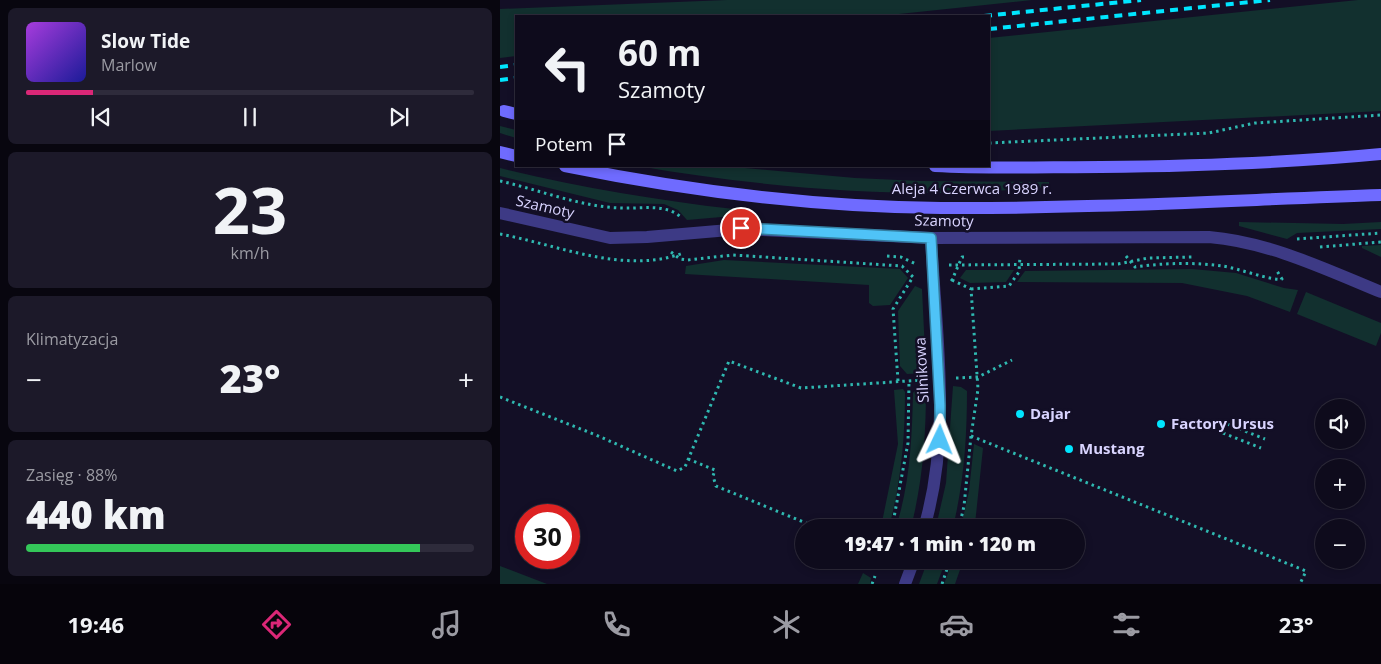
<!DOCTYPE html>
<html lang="pl">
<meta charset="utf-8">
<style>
:root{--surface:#0e0b1c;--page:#1c1929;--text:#f1f3f6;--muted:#9b9ba3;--line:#2e2b3b;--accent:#db2777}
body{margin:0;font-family:"Open Sans",sans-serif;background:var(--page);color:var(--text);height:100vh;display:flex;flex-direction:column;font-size:19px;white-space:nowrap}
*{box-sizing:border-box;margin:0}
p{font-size:16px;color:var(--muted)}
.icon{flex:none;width:28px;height:28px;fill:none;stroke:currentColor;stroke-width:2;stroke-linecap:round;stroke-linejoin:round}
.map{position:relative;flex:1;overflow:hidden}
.panel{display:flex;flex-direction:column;gap:8px;padding:8px;background:#08060f;width:500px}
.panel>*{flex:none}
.banner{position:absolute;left:15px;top:15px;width:475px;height:152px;border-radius:0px;box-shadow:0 2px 8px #0003,0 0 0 1px var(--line);background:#0e0b1c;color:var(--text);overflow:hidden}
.buttons{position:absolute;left:815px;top:399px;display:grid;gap:10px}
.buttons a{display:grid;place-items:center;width:50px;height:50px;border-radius:50%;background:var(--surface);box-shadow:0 2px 8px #0003,0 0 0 1px var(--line);font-size:25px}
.speed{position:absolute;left:15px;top:504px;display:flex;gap:10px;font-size:25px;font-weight:700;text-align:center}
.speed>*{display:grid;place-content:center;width:65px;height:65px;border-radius:50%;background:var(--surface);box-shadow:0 2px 8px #0003,0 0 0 1px var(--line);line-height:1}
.speed .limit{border:8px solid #d22;background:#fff;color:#111}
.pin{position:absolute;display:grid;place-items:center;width:42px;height:42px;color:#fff;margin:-21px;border:2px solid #fff;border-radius:50%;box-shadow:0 1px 5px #0007}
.me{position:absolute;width:55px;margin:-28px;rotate:2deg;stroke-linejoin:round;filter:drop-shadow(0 0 4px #0008)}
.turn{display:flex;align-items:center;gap:18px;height:105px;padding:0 20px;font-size:22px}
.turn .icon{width:65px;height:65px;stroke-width:2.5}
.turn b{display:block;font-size:35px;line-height:42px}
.then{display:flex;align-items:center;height:48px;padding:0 20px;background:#0003;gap:10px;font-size:19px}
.big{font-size:38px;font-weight:800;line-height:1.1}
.panel .tile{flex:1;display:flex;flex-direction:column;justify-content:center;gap:8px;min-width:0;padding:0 18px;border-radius:8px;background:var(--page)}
.panel .dial{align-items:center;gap:0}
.dial b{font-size:65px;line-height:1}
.song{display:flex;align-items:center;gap:15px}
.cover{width:60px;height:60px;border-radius:8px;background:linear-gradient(135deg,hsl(280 70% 55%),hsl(240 70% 35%))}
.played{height:5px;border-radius:2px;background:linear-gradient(90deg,var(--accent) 15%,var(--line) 15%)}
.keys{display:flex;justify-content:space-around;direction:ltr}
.heat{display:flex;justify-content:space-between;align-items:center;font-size:28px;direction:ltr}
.charge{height:8px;border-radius:4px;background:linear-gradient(90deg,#34c759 88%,var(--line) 0)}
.trip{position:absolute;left:295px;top:519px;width:290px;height:50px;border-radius:25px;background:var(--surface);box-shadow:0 2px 8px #0003,0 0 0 1px var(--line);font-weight:800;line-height:50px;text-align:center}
.dock{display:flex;height:80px;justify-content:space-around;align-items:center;background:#06040b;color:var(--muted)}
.dock .icon{width:35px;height:35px}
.dock .selected{color:var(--accent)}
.dock b{font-size:22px;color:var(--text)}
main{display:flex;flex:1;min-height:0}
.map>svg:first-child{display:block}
.green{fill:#12302f}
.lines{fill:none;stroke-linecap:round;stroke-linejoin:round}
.path{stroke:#2fb8b0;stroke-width:3;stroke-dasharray:2.5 4;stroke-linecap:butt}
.minor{stroke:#3d3a85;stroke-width:12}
.tertiary{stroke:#3d3a85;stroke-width:12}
.secondary{stroke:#6f6bff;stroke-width:12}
.rail{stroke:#00e5ff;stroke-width:4;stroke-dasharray:8 6;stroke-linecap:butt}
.route-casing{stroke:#337fa1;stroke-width:12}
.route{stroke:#4fc3f7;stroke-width:9}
.poi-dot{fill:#00e5ff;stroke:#130f26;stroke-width:2}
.labels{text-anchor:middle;stroke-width:5;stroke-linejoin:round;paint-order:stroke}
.street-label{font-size:15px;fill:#d9d4ff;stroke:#130f26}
.poi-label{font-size:15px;font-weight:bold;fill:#d9d4ff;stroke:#130f26;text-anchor:start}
</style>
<main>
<section class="panel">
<div class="tile">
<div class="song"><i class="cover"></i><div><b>Slow Tide</b><p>Marlow</p></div></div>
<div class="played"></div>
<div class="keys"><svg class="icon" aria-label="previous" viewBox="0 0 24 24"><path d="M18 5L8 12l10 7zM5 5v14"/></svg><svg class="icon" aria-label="pause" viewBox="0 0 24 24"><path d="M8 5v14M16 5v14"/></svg><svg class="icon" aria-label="next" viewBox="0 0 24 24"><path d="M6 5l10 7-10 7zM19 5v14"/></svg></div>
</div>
<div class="tile dial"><b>23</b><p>km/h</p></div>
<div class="tile"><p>Klimatyzacja</p>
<div class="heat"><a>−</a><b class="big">23°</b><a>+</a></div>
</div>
<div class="tile"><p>Zasięg · 88%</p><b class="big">440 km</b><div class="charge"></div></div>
</section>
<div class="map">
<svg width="881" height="584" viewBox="0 0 881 584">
<rect width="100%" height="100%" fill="#130f26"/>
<!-- green -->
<path class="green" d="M227,0h305l-152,16h-364v40l-16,2v-49z
M858,0h23v111l-392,20v-93z
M0,126l16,4v8l-16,-5z
M138,166h85l132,12 65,3 129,1v5c-32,2 -64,5 -95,6 -105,1 -213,-9 -316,-27z
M0,168c78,19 155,32 234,41l-1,7 -46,4 -9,-10 -14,-6 -54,-1 -110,-27z
M739,222l104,2 38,-2v7l-84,4 -10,6 -48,-13z
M881,245v12l-19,-9v-2z
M224,260l176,9 8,9 -18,27 -17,1 -4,-3v-18l-184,-11 1,-8z
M692,269l44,4 48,15 14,2 -8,22 -43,-16 -65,-13 -165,-1 8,-11z
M466,270h48l-8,12 -36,1 -10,-5z
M415,286l7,3 4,84 -19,1 -7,-8 -2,-55z
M806,292l75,31v10l-5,13 -79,-32z
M453,386l8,1 6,4c0,46 -3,91 -14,136h-10l-5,-9 8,-35z
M426,387c0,48 -3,94 -15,140h-15c14,-43 16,-89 17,-134l4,-5z
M403,389l2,3c0,46 -4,91 -16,135h-8l17,-83 -4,-54z
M474,444l9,4 -8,76 -1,3h-13l8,-36z
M428,560h18l-9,24h-18z
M455,561l7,3 -7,20h-11l7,-19z
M0,566l47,18h-47z
M363,573l8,5 -1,6h-12z"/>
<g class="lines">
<!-- path -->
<path class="path" d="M489,143l220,-10 46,-10 126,-8
M0,181c40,9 81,26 121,27 21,1 43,-5 60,9
M0,234c58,11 125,41 183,19
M797,239l84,-6
M820,247l61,-5
M171,252l9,7 7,1 46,-5 169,11 11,11 3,1
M387,256l14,1 15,7
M626,256l9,11c28,-4 59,-5 87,-1 16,2 49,15 60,13l-5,-8
M449,265l169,-1 30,-6 44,-1
M451,279l1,1 10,-23h2
M452,280l19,9 7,100 -7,47 -7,70 -5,22
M471,289l38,-3 10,-14 1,-16
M456,378l22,-1 34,-17
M398,381l-5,-72 20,-32
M0,397l96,38 81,36 8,-4 44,-106 72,27 122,-8
M727,424l38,15
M723,433l38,15
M471,436l335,135 -6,13
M188,459l27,11 -2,6 3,10 102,42
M392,528l16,-85 1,-63
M372,584l3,-8
M442,584l8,-24"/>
<!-- minor -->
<path class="minor" d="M424,528c28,-94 12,-194 7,-290
M405,584l9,-24"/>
<!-- tertiary -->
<path class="tertiary" d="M0,213l110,25 37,-1 94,-8 190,9 278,-1c60,5 116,32 172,55"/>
<!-- secondary -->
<path class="secondary" d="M4,111l12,3
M0,152l16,4
M65,166c123,25 250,41 376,42 146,1 294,-8 440,-13
M435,166c55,3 111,1 166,1 93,-1 187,-4 280,-13"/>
<!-- rail -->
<path class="rail" d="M484,16l157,-16
M489,29l281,-29
M0,67l16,-2
M0,80l16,-2"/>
</g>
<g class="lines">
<defs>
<path id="route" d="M241,228l190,10 9,167v35"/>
</defs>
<!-- route casing -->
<use href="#route" class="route-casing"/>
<!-- route -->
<use href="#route" class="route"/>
</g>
<!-- markers -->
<g class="poi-dot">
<circle cx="520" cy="414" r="5"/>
<circle cx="661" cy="424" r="5"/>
<circle cx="569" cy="449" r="5"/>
</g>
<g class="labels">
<!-- street labels -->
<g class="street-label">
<text x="472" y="194">Aleja 4 Czerwca 1989 r.</text>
<text transform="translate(45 207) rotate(13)" y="5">Szamoty</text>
<text transform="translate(444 221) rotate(1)" y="5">Szamoty</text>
<text transform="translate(422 370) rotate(-93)" y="5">Silnikowa</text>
</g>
<!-- poi labels -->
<g class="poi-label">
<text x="530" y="419">Dajar</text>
<text x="671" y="429">Factory Ursus</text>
<text x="579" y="454">Mustang</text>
</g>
</g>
</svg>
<div class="buttons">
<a><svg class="icon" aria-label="sound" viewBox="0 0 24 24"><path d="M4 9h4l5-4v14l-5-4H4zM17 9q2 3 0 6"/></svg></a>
<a>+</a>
<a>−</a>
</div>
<div class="speed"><div class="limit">30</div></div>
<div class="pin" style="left:241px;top:228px;background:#d93025"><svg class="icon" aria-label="arrive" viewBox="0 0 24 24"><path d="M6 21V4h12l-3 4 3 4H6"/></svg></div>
<svg class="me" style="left:440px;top:440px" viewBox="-20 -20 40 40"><path d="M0-17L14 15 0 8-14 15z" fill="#4fc3f7" stroke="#fff" stroke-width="4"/></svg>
<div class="trip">19:47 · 1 min · 120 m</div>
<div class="banner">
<div class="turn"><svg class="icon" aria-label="left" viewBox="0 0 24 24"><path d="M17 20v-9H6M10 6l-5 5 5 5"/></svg><div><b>60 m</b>Szamoty</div></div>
<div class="then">Potem<svg class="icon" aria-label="arrive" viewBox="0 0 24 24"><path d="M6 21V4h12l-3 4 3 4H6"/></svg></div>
</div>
</div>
</main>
<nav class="dock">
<b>19:46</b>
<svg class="icon selected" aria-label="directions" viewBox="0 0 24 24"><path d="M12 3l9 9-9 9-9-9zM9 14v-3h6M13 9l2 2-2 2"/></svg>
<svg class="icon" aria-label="music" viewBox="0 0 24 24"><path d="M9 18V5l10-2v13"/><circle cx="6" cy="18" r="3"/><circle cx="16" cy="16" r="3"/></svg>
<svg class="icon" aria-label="phone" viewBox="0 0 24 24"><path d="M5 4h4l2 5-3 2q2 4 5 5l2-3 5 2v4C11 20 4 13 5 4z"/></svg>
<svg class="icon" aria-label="climate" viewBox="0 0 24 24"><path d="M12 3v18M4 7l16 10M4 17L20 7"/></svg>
<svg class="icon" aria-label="car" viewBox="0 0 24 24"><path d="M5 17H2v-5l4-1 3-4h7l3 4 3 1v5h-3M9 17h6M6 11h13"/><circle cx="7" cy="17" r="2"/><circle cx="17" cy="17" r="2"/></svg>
<svg class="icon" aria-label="filters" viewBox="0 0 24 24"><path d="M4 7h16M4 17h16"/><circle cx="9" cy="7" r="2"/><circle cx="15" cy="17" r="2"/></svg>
<b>23°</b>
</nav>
